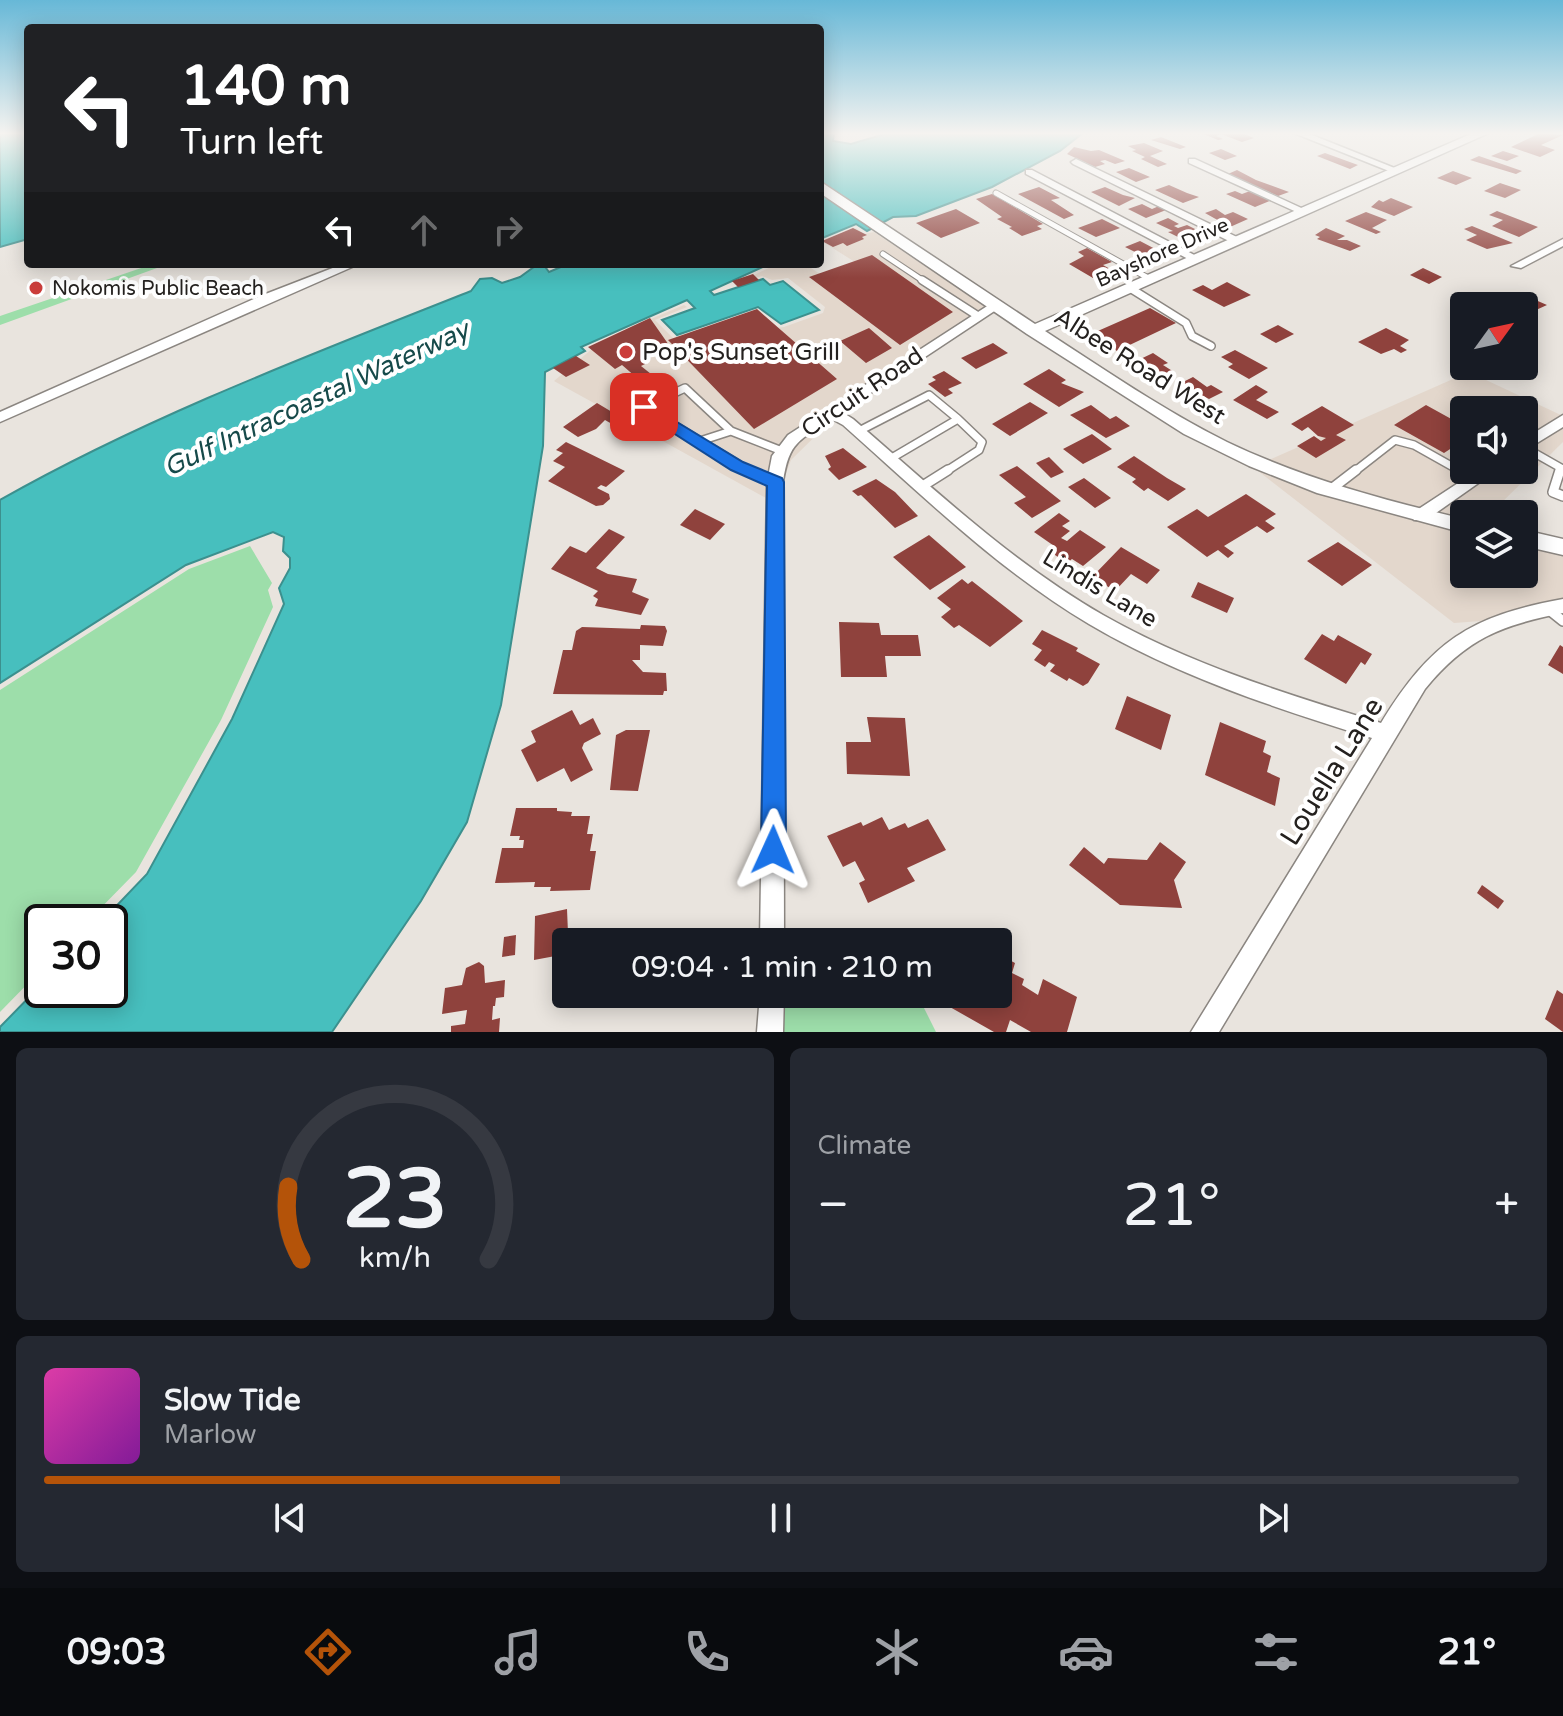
<!DOCTYPE html>
<meta charset="utf-8">
<style>
:root{--surface:#171b24;--page:#242831;--text:#f1f3f6;--muted:#9ea1a6;--line:#363941;--accent:#b45309}
body{margin:0;font-family:"Varela Round",sans-serif;background:var(--page);color:var(--text);height:100vh;display:flex;flex-direction:column;font-size:30px;white-space:nowrap}
*{box-sizing:border-box;margin:0}
p{font-size:26px;color:var(--muted)}
.icon{flex:none;width:44px;height:44px;fill:none;stroke:currentColor;stroke-width:2;stroke-linecap:round;stroke-linejoin:round}
.map{position:relative;height:1032px;overflow:hidden}
.sheet{display:flex;flex-direction:column;gap:16px;padding:16px;background:#0d0f14;flex:1}
.sheet>*{flex:none}
.banner{position:absolute;left:24px;top:24px;width:800px;height:244px;border-radius:8px;box-shadow:0 4px 20px #0003;background:#202124;color:#fff;overflow:hidden}
.needle{width:52px;rotate:57deg}
.controls{position:absolute;left:1450px;top:292px;display:grid;gap:16px}
.controls a{display:grid;place-items:center;width:88px;height:88px;border-radius:8px;background:var(--surface);box-shadow:0 4px 20px #0003;font-size:40px}
.speed{position:absolute;left:24px;top:904px;display:flex;gap:16px;font-size:40px;font-weight:700;text-align:center}
.speed>*{display:grid;place-content:center;width:104px;height:104px;border-radius:50%;background:var(--surface);box-shadow:0 4px 20px #0003;line-height:1}
.speed .limit{border:4px solid #111;border-radius:12px;background:#fff;color:#111}
.pin{position:absolute;display:grid;place-items:center;width:68px;height:68px;color:#fff;margin:-34px;border-radius:16px;box-shadow:0 4px 12px #0006}
.me{position:absolute;width:88px;margin:-44px;rotate:1deg;stroke-linejoin:round;filter:drop-shadow(0 0 6px #0008)}
.turn{display:flex;align-items:center;gap:28px;height:168px;padding:0 24px;font-size:36px}
.turn .icon{width:104px;height:104px;stroke-width:2.5}
.turn b{display:block;font-size:56px;line-height:68px}
.lanes{display:flex;align-items:center;height:76px;padding:0 24px;background:#0003;justify-content:center;gap:40px;direction:ltr}
.lanes .off{opacity:.35}
.big{font-size:60px;font-weight:600;line-height:1.1}
.sheet .card{flex:1;display:flex;flex-direction:column;justify-content:center;gap:12px;min-width:0;padding:0 28px;border-radius:12px;background:var(--page)}
.sheet .dial{align-items:center;gap:0}
.dial svg{height:208px;overflow:visible;fill:none;stroke:var(--line);stroke-width:7;stroke-linecap:round;text-anchor:middle}
.dial text{fill:var(--text);stroke:none}
.song{display:flex;align-items:center;gap:24px}
.cover{width:96px;height:96px;border-radius:12px;background:linear-gradient(135deg,hsl(320 70% 55%),hsl(290 70% 35%))}
.played{height:8px;border-radius:4px;background:linear-gradient(90deg,var(--accent) 35%,var(--line) 35%)}
.keys{display:flex;justify-content:space-around;direction:ltr}
.heat{display:flex;justify-content:space-between;align-items:center;font-size:44px;direction:ltr}
.sheet .tiles{flex:1;display:grid;gap:16px;grid-template-columns:1fr 1fr}
.card:last-child{grid-column:span 2}
.trip{position:absolute;left:552px;top:928px;width:460px;height:80px;border-radius:8px;background:var(--surface);box-shadow:0 4px 20px #0003;font-weight:600;line-height:80px;text-align:center}
.menu{display:flex;height:128px;justify-content:space-around;align-items:center;background:#090b0e;color:var(--muted)}
.menu .icon{width:56px;height:56px}
.menu .selected{color:var(--accent)}
.menu b{font-size:36px;color:var(--text)}
.map>svg:first-child{display:block}
.built{fill:#e3d7cc;fill-rule:evenodd}
.green{fill:#9ddeaa}
.water{fill:#47bfbe;stroke:#3c908e;stroke-width:2}
.building{fill:#8f423d}
.lines{fill:none;stroke-linecap:round;stroke-linejoin:round}
.service-far2-casing{stroke:#8b8681;stroke-width:7}
.service-far1-casing{stroke:#8b8681;stroke-width:10}
.service-casing{stroke:#8b8681;stroke-width:12}
.minor-casing{stroke:#8b8681;stroke-width:3}
.tertiary-casing{stroke:#8b8681;stroke-width:3}
.service-far2{stroke:#fff;stroke-width:5}
.service-far1{stroke:#fff;stroke-width:7}
.service{stroke:#fff;stroke-width:9}
.minor{fill:#fff;fill-rule:evenodd}
.tertiary{fill:#fff;fill-rule:evenodd}
.route{fill:#1a73e8;stroke:#114b97;stroke-width:2}
.poi-dot{fill:#cb3d3a;stroke:#fff;stroke-width:3}
.labels{text-anchor:middle;stroke-width:8;stroke-linejoin:round;paint-order:stroke}
.far-street-label{font-size:20px;fill:#24211f;stroke:#fff}
.far-poi-label{font-size:20px;fill:#24211f;stroke:#fff;text-anchor:start}
.poi-label{font-size:24px;fill:#24211f;stroke:#fff;text-anchor:start}
.street-label{font-size:24px;fill:#24211f;stroke:#fff}
.water-label{font-size:26px;font-style:italic;fill:#164a4a;stroke:#fff}
.near-street-label{font-size:28px;fill:#24211f;stroke:#fff}
</style>
<div class="map">
<svg width="1563" height="1032" viewBox="0 0 1563 1032">
<rect width="100%" height="100%" fill="#e9e4de"/>
<!-- built -->
<path class="built" d="M856,228l8,6 10,-2 115,77 -144,98 -54,53 -16,43 -221,-122 38,-32 47,-25 45,-19 3,2 -32,13 19,19 110,-12 39,-14 2,-6 -37,-29 -16,2 -10,-4 -29,9 44,-21h28l15,10 35,-12 -32,-20z
M1469,372l94,44v26l-73,72h-26v5l-44,-9 -45,-12 -106,-38zM1464,410h60v60h-60z
M1253,467l97,36 114,30v41h60v-28l39,8v61l-109,8z"/>
<!-- green -->
<path class="green" d="M153,264h15l-168,61v-9z
M250,546l22,37 -4,7 5,17 -52,113 -85,152 -49,50h-45v47l-42,43v-322l189,-121z
M760,994h157l19,38h-174z"/>
<!-- water -->
<path class="water" d="M0,133h28v106l-28,8z
M820,133h14l-1,8 18,3 37,-11h195l-23,18 -68,36 -76,29 -23,1 -26,14 -11,-7 -36,15z
M538,264h5l6,8 19,-8h201l-59,27 4,4 49,-16 7,6 13,-4 36,29 -38,14 -23,-17 -81,28 -15,-15 33,-12 -8,-8 -106,47 4,4 -40,21 -2,74 -42,259 -34,117 -46,79 -89,131h-332v-5l42,-43v6h68v-68h-9l46,-48 85,-155 52,-115 -5,-16 11,-20v-10l-7,-7 1,-14 -11,-5 -87,33 -186,118v-183c146,-83 315,-147 471,-209l9,-12 12,-1 10,5 18,-6z"/>
<!-- building -->
<path class="building" d="M1201,133h41l12,5 -12,4 -21,-8 -5,2 7,3 -5,1z
M1540,133l23,2 -22,10 14,5 -15,7 -29,-10z
M1161,137l25,10 -6,2 -29,-9z
M1144,143l19,8 -13,5 17,8 -9,3 -17,-8 4,-2 -13,-6 4,-1 -8,-4z
M1074,147l17,4 8,-1 26,11 -10,3 -10,-4 -5,1 5,3 -10,3 -28,-13z
M1221,149l16,7 -12,4 -16,-7z
M1503,151l16,5 -12,5 -16,-5z
M1325,153l33,12 -8,4 -33,-13z
M1479,156l43,15 -6,3 -46,-14z
M1129,168l21,9 -14,5 -20,-10z
M1237,170l19,10 33,12 -11,4 -50,-22z
M1453,171l19,7 -16,7 -19,-7z
M1500,183l21,7 -16,8 -21,-7z
M1169,185l18,8 12,4 -16,6 -28,-13z
M1039,187l21,11 -9,2 23,15 -10,4 -46,-25z
M1105,187l18,8 12,3 -16,8 -28,-14z
M1235,191l7,3 8,-3 22,9 -17,7 -29,-13z
M992,194l51,30 -6,2 5,3 -20,7 -13,-8 3,-1 -15,-8 5,-2 -26,-18z
M1391,198l22,9 -19,9 -23,-9 8,-7 4,2z
M1142,204l10,5 7,-3 7,4 -20,8 -18,-9z
M956,209l24,14 -39,15 -25,-15z
M1216,209l9,6 8,-3 15,7 -18,8 -25,-14z
M1497,211l41,16 -19,10 -27,-11 11,-6 -14,-5z
M1366,212l21,8 -15,8 9,4 -5,2 -31,-13z
M1168,218l11,6 -5,2 4,2 9,-3 16,8 -17,5 -8,-1 -10,-5 5,-1 -17,-8z
M1102,219l18,9 -24,9 -18,-9z
M1472,226l41,17 -26,6 -21,-9 11,-5 -13,-6z
M853,228l14,7 -5,2 2,2 -17,7 -4,-3 -10,4 -11,-6z
M1326,228l19,8 -8,4h10l14,6 -11,5 -33,-12 3,-2 -5,-2z
M1140,241l19,10 -14,6 -20,-10z
M1087,248l25,14 -9,3 7,4 -17,9 -24,-14 15,-8 -6,-4z
M872,255l81,57 -53,33 -91,-68z
M1423,268l19,9 -13,7 -19,-9z
M753,274l6,6 -21,7 -6,-6z
M1227,282l24,13 -27,12 -32,-17 11,-5 9,5z
M1517,292l30,13 -11,5 -29,-13z
M1150,308l26,15 -59,28 -26,-17z
M757,309l80,70 -83,50 -86,-89z
M650,318l21,30 -26,9 4,5 -8,4 30,24 -13,6 -36,-31 -7,4 -27,-22z
M1278,325l16,9 -18,9 -16,-9z
M869,328l23,20 -26,15 -26,-22z
M1386,328l23,12 -9,6 7,4 -6,3 -7,-4 -13,5 -23,-12z
M993,343l15,10 -32,16 -15,-11z
M1235,350l33,18 -19,11 -21,-12 5,-3 -12,-7z
M1153,353l15,10 -5,2 11,7 -17,9 -27,-17z
M576,356l14,9 -24,12 -13,-9z
M1049,369l17,11 -5,3 23,9 -25,15 -36,-23z
M944,371l18,12 -14,6 5,4 -8,4 -17,-13 8,-4 -4,-3z
M1193,377l14,10 4,-2 12,7 -14,7 -6,-3 -5,2 -13,-8 4,-2 -8,-5z
M1256,385l12,7 -12,8 23,12 -12,7 -34,-19z
M1030,402l18,11 -38,23 -18,-12z
M597,403l25,15 -10,6 -7,-4 -9,9 -18,8 -15,-10z
M1091,405l19,14 6,-3 14,10 -24,12 -36,-23z
M1426,405l38,21v14l-20,13 -50,-28z
M1322,406l32,19 -18,10 10,5 -30,18 -19,-12 17,-10 7,5 5,-3 -8,-2 -10,-9 -6,4 -11,-7z
M1092,434l20,15 -29,15 -20,-15z
M566,442l59,29 -19,16 -5,-2 -4,3 12,6 1,5 -7,6 -7,1 -48,-25 17,-14 -12,-6 10,-8 -7,-3z
M843,448l24,19 -28,13 -11,-11 3,-2 -6,-11z
M1134,456l33,22 19,11 -18,12 -20,-13 -4,3 -12,-9 4,-3 -19,-12z
M1049,457l15,15 -13,6 -15,-15z
M1017,466l44,35 -29,17 -18,-15 12,-6 -27,-22z
M1084,478l27,20 -16,10 -27,-21z
M876,479l19,13 23,24 -23,12 -34,-33 -3,1 -6,-5z
M1246,494l30,20 -11,7 10,7 -8,5 -10,-7 -33,20 10,7 -6,5 -10,-8 -11,7 -40,-30 30,-18 11,8z
M695,509l30,15 -15,16 -30,-15z
M1059,513l11,8 -8,5 8,5 -9,7 6,3 13,-11 26,17 -23,19 -11,-7 -5,4 -15,-10 5,-5 -23,-16z
M609,529l16,8 -29,31 12,6 29,5 -5,13 17,7 -8,16 -46,-9 3,-7 -5,-3 5,-5 -47,-22 19,-23 16,7z
M929,535l37,32 -36,23 -37,-33z
M1338,542l34,23 -30,21 -35,-25z
M1121,547l39,23 -13,14 -16,-10 -16,17 -23,-14z
M962,579l6,5 4,-3 51,40 -33,26 -31,-22 -5,3 -13,-11 10,-8 -14,-11z
M1198,582l36,16 -7,15 -36,-16z
M839,622l40,1 2,12h37l3,21h-36l2,21h-46z
M641,625l24,1 2,5 -4,15 -23,-1v15h-8l11,12 23,1 1,18h-3l-1,4 -110,-1 10,-44h9l4,-19 6,-4 58,2z
M1042,630l36,18 -2,3 24,13 -12,19 -5,3 -14,-8 -2,3 -17,-10 5,-6 -6,-3 -4,5 -11,-7 8,-10 -10,-6z
M1322,634l12,7 4,-6 34,19 -7,11 -4,-3 -15,22 -42,-25z
M1560,645l3,2v27l-15,-9z
M1127,696l44,19 -10,35 -46,-21z
M572,710l8,15 13,-7 8,16 -17,9 -2,5 11,22 -22,12 -7,-14 -27,14 -16,-32 15,-8 -5,-11z
M867,717l38,1 5,58 -63,-2 -1,-32h25z
M1220,722l46,19 -3,11 8,4 -4,16 13,6 -5,28 -70,-31z
M626,730h24l-12,61 -28,-1 6,-55z
M516,808h41v3l15,1 -1,4h19l-3,18h6l-3,17h6l-6,39 -40,1 1,-4h-17l1,-5 -40,1 7,-35h21l1,-8h-5l1,-4h-10z
M882,817l7,13 16,-7 3,5 20,-9 18,31 -39,18 8,13 -47,22 -9,-20 6,-3 -10,-19 -12,6 -16,-31 34,-14 2,4z
M1160,842l26,20 -12,18 8,28 -62,-3 -51,-40 15,-18 20,17 4,-6 39,2z
M1482,885l22,16 -6,8 -21,-16z
M567,909l1,24 19,-4v13h-21v12l-32,6 1,-44z
M516,935l-1,20 -13,2 2,-20z
M998,954l17,9 -3,10 12,6 -2,6 16,10 5,-16 34,18 -10,35h-36l-21,-12 -4,12h-12l-67,-38h71z
M479,962l5,4 1,17 20,-3 -1,17 -8,1 -1,8h-2l-1,14 8,-2 -1,14h-48v-6l14,-2 2,-14 -25,4 3,-26 17,-3 4,-17z
M1557,990l6,4v38l-18,-13z"/>
<g class="lines">
<defs>
<path id="service-far2" d="M996,193l154,86
M883,254l42,28"/>
<path id="service-far1" d="M922,280l56,36
M1130,288l56,35 6,13 19,10
M859,431l70,-36 29,24 -68,40
M700,441l31,-10
M1524,447l37,21 -1,4
M751,472l-107,-65 41,-19 46,43 51,20
M945,472l34,-22 3,-8 -24,-23
M1354,472l41,-32 19,5 48,27"/>
<path id="service" d="M746,470l29,12
M1458,470l17,9
M1560,470l-7,22 10,4
M921,487l27,-17
M1330,490l26,-20
M1548,609l15,12"/>
<path id="minor" d="M1294,133h13l95,38 -8,2z
M1076,159l165,80 2,2 -10,2 -160,-79 -2,-2z
M1189,159h6l115,53 -9,2 -112,-51z
M1026,170h6l170,89 -10,2 -166,-87z
M1563,239v7l-42,22 -10,-2z
M343,264h16l-359,158v-10l263,-117z
M995,301l4,1v6l-157,104 11,7c80,69 158,143 250,196 86,49 183,79 278,108 50,-81 88,-107 182,-124v14c-62,12 -97,26 -138,76l-206,343h-28l181,-294c-97,-30 -195,-62 -283,-114 -91,-54 -167,-129 -246,-199l-11,-6c-33,22 -43,22 -49,63l1,460h-24l7,-460 5,-26 16,-21z
M1563,415v12l-39,24v-12z
M1478,470h19l-71,50h-12l-2,-4 2,-4z
M760,994h24l-1,38h-26z"/>
<path id="tertiary" d="M1473,133h16l-444,198c60,39 118,79 182,111 75,36 156,58 237,77v14l-147,-40 -68,-27 -65,-32 -157,-100 -207,-141v-10l4,1 211,140z
M1524,530l39,9v16l-39,-9z"/>
</defs>
<!-- service-far2 casing -->
<use href="#service-far2" class="service-far2-casing"/>
<!-- service-far1 casing -->
<use href="#service-far1" class="service-far1-casing"/>
<!-- service casing -->
<use href="#service" class="service-casing"/>
<!-- minor casing -->
<use href="#minor" class="minor-casing"/>
<!-- tertiary casing -->
<use href="#tertiary" class="tertiary-casing"/>
<!-- service-far2 -->
<use href="#service-far2" class="service-far2"/>
<!-- service-far1 -->
<use href="#service-far1" class="service-far1"/>
<!-- service -->
<use href="#service" class="service"/>
<!-- minor -->
<use href="#minor" class="minor"/>
<!-- tertiary -->
<use href="#tertiary" class="tertiary"/>
</g>
<!-- sky -->
<linearGradient id="sky" x2="0" y2="1"><stop stop-color="#67b8d7"/><stop offset="0.48" stop-color="#f5f3f0"/><stop offset="1" stop-color="#f5f3f0" stop-opacity="0"/></linearGradient>
<rect width="1563" height="278" fill="url(#sky)"/>
<!-- route -->
<path class="route" d="M644,402l99,60 39,16 2,4 2,368 -4,9 -9,4 -8,-4 -4,-9 6,-364 -36,-16 -92,-59v-8z"/>
<!-- markers -->
<g class="poi-dot">
<circle cx="36" cy="288" r="8"/>
<circle cx="626" cy="352" r="8"/>
</g>
<g class="labels">
<!-- far-street labels -->
<g class="far-street-label">
<text transform="translate(1162 252) rotate(-24)" y="7">Bayshore Drive</text>
</g>
<!-- far-poi labels -->
<g class="far-poi-label">
<text x="52" y="295">Nokomis Public Beach</text>
</g>
<!-- poi labels -->
<g class="poi-label">
<text x="642" y="360">Pop's Sunset Grill</text>
</g>
<!-- street labels -->
<g class="street-label">
<text transform="translate(1140 366) rotate(32)" y="8">Albee Road West</text>
<text transform="translate(862 392) rotate(-34)" y="8">Circuit Road</text>
<text transform="translate(1100 588) rotate(31)" y="8">Lindis Lane</text>
</g>
<!-- water labels -->
<g class="water-label">
<text transform="translate(316 398) rotate(-25)" y="9">Gulf Intracoastal Waterway</text>
</g>
<!-- near-street labels -->
<g class="near-street-label">
<text transform="translate(1331 771) rotate(-58)" y="10">Louella Lane</text>
</g>
</g>
</svg>
<div class="controls">
<a><svg class="needle" viewBox="-14 -14 28 28"><path d="M0-13l5 13h-10z" fill="#e53935"/><path d="M0 13l5-13h-10z" fill="#9ea1a6"/></svg></a>
<a><svg class="icon" aria-label="sound" viewBox="0 0 24 24"><path d="M4 9h4l5-4v14l-5-4H4zM17 9q2 3 0 6"/></svg></a>
<a><svg class="icon" aria-label="layers" viewBox="0 0 24 24"><path d="M12 4l9 5-9 5-9-5zM3 14l9 5 9-5"/></svg></a>
</div>
<div class="speed"><div class="limit">30</div></div>
<div class="pin" style="left:644px;top:407px;background:#d93025"><svg class="icon" aria-label="arrive" viewBox="0 0 24 24"><path d="M6 21V4h12l-3 4 3 4H6"/></svg></div>
<svg class="me" style="left:773px;top:850px" viewBox="-20 -20 40 40"><path d="M0-17L14 15 0 8-14 15z" fill="#1a73e8" stroke="#fff" stroke-width="4"/></svg>
<div class="trip">09:04 · 1 min · 210 m</div>
<div class="banner">
<div class="turn"><svg class="icon" aria-label="left" viewBox="0 0 24 24"><path d="M17 20v-9H6M10 6l-5 5 5 5"/></svg><div><b>140 m</b>Turn left</div></div>
<div class="lanes"><svg class="icon" aria-label="left" viewBox="0 0 24 24"><path d="M17 20v-9H6M10 6l-5 5 5 5"/></svg><svg class="icon off" aria-label="ahead" viewBox="0 0 24 24"><path d="M12 20V5M6 11l6-6 6 6"/></svg><svg class="icon off" aria-label="right" viewBox="0 0 24 24"><path d="M7 20v-9h11M14 6l5 5-5 5"/></svg></div>
</div>
</div>
<section class="sheet">
<div class="tiles">
<div class="card dial"><svg viewBox="0 0 100 80">
<path d="M14 69A42 42 0 1 1 86 69"/>
<path d="M14 69A42 42 0 0 1 9 41" stroke="#b45309"/>
<text x="50" y="56" font-size="32" font-weight="700">23</text>
<text x="50" y="72" font-size="11">km/h</text>
</svg></div>
<div class="card"><p>Climate</p>
<div class="heat"><a>−</a><b class="big">21°</b><a>+</a></div>
</div>
<div class="card">
<div class="song"><i class="cover"></i><div><b>Slow Tide</b><p>Marlow</p></div></div>
<div class="played"></div>
<div class="keys"><svg class="icon" aria-label="previous" viewBox="0 0 24 24"><path d="M18 5L8 12l10 7zM5 5v14"/></svg><svg class="icon" aria-label="pause" viewBox="0 0 24 24"><path d="M8 5v14M16 5v14"/></svg><svg class="icon" aria-label="next" viewBox="0 0 24 24"><path d="M6 5l10 7-10 7zM19 5v14"/></svg></div>
</div>
</div>
</section>
<nav class="menu">
<b>09:03</b>
<svg class="icon selected" aria-label="directions" viewBox="0 0 24 24"><path d="M12 3l9 9-9 9-9-9zM9 14v-3h6M13 9l2 2-2 2"/></svg>
<svg class="icon" aria-label="music" viewBox="0 0 24 24"><path d="M9 18V5l10-2v13"/><circle cx="6" cy="18" r="3"/><circle cx="16" cy="16" r="3"/></svg>
<svg class="icon" aria-label="phone" viewBox="0 0 24 24"><path d="M5 4h4l2 5-3 2q2 4 5 5l2-3 5 2v4C11 20 4 13 5 4z"/></svg>
<svg class="icon" aria-label="climate" viewBox="0 0 24 24"><path d="M12 3v18M4 7l16 10M4 17L20 7"/></svg>
<svg class="icon" aria-label="car" viewBox="0 0 24 24"><path d="M5 17H2v-5l4-1 3-4h7l3 4 3 1v5h-3M9 17h6M6 11h13"/><circle cx="7" cy="17" r="2"/><circle cx="17" cy="17" r="2"/></svg>
<svg class="icon" aria-label="filters" viewBox="0 0 24 24"><path d="M4 7h16M4 17h16"/><circle cx="9" cy="7" r="2"/><circle cx="15" cy="17" r="2"/></svg>
<b>21°</b>
</nav>
